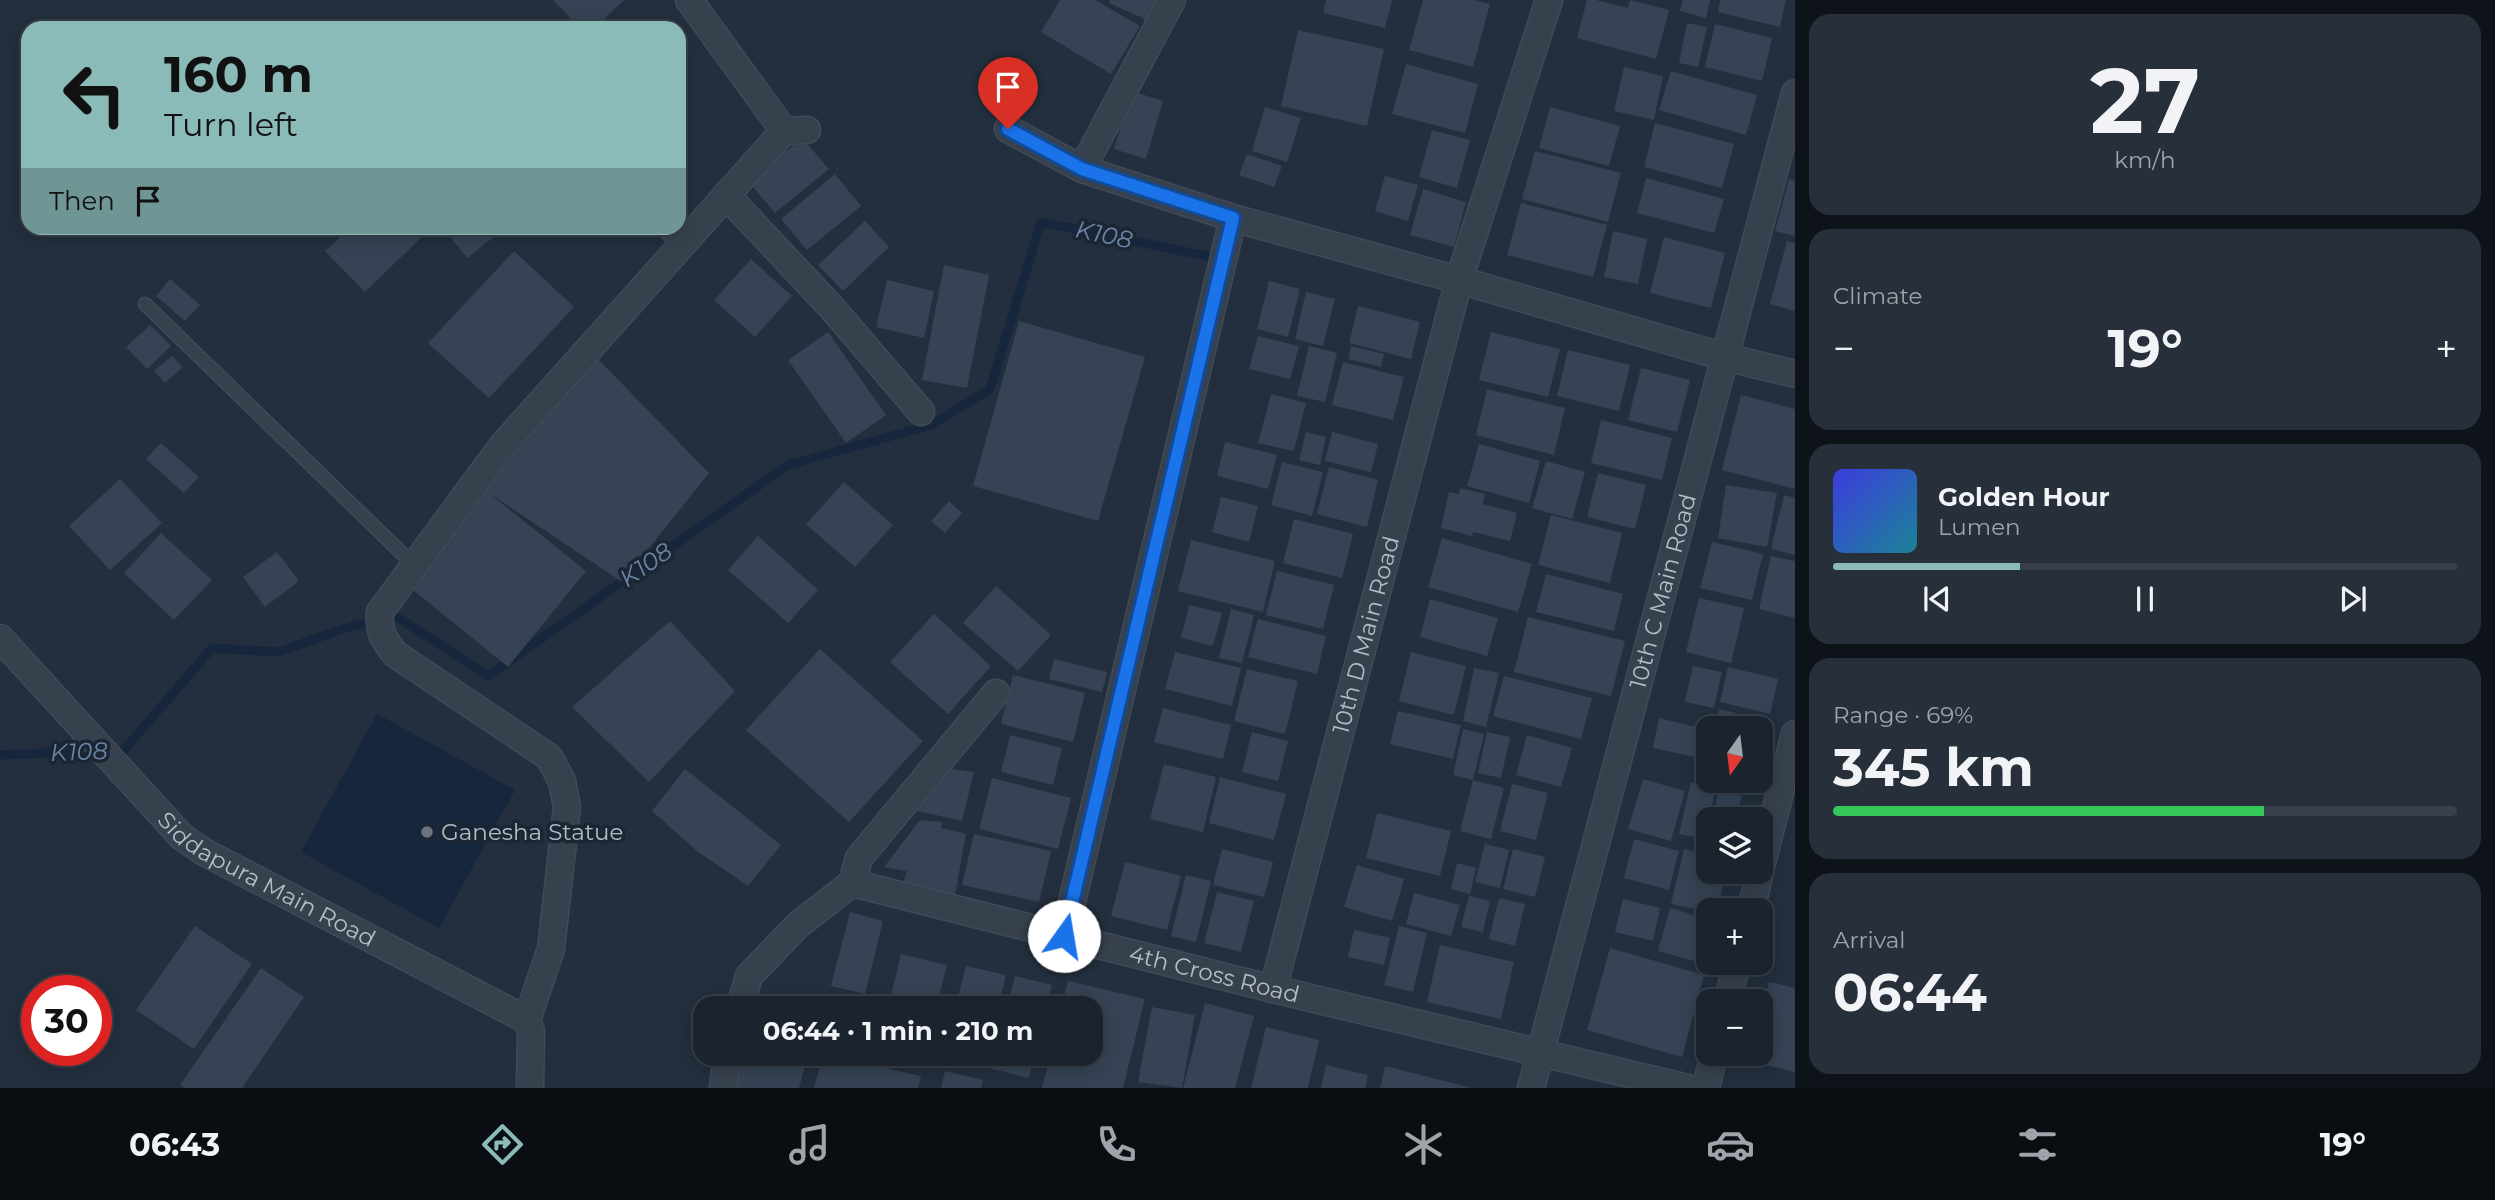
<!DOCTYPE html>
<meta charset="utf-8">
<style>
:root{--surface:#1a232e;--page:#272f3a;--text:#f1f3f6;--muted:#9fa4aa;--line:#38404a;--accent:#8bbbb9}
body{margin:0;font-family:Montserrat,sans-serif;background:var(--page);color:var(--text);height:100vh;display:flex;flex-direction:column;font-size:26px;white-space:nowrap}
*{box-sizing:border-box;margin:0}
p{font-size:23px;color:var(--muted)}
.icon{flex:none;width:38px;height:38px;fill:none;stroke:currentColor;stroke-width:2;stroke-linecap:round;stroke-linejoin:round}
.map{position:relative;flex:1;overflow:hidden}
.sheet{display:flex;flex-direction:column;gap:14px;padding:14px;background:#0e1319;width:700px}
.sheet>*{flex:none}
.top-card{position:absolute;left:21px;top:21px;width:665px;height:214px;border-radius:21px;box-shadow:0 4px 18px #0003,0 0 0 2px var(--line);background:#8bbbb9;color:#111;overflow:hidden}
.needle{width:46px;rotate:194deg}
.controls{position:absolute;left:1696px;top:716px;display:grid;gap:14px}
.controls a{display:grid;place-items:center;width:77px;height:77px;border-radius:14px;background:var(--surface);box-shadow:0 4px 18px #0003,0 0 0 2px var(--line);font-size:35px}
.speed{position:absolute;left:21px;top:975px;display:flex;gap:14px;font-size:35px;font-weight:700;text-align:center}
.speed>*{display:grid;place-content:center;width:91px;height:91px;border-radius:50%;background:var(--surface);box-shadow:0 4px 18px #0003,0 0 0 2px var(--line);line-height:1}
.speed .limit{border:10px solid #d22;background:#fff;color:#111}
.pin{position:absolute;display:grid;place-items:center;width:60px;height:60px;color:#fff;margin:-72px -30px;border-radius:50% 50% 50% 0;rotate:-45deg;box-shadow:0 0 7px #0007}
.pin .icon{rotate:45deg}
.me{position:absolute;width:77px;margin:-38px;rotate:13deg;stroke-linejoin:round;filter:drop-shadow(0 0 5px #0008)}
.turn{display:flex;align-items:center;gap:24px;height:147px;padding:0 28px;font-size:32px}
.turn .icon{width:91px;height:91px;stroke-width:2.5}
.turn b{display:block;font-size:49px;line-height:60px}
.then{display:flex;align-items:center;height:66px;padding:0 28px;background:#0003;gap:14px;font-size:26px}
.big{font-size:52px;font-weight:700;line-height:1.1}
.sheet .tile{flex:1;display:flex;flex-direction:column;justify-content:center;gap:10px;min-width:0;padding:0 24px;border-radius:21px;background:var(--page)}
.sheet .dial{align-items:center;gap:0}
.dial b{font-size:91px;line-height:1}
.song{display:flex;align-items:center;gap:21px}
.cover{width:84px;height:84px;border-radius:10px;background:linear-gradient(135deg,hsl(240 70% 55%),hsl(190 70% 35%))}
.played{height:7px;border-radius:4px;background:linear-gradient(90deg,var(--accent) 30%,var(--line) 30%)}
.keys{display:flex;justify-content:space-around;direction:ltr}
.heat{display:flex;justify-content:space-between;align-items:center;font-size:38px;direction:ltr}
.charge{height:10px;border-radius:5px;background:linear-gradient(90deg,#34c759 69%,var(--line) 0)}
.trip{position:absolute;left:693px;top:996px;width:410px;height:70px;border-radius:21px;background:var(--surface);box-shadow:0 4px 18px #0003,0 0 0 2px var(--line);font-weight:700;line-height:70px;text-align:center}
.dock{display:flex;height:112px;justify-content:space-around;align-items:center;background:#0a0e12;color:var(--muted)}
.dock .icon{width:49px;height:49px}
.dock .active{color:var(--accent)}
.dock b{font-size:32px;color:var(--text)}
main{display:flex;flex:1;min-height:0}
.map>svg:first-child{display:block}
.water{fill:#16263c}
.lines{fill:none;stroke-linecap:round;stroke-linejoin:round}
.stream{stroke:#16263c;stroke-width:9}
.building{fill:#354354}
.lane-casing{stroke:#404a57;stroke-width:15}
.street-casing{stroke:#404a57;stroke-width:29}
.lane{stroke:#37414e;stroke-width:12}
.street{stroke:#37414e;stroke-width:26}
.route-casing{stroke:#114b97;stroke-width:18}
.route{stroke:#1a73e8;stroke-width:12}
.worship-dot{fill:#6b7280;stroke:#1c2633;stroke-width:2.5}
.labels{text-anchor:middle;stroke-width:7;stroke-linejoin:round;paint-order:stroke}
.street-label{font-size:23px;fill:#b3bcc9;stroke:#1c2633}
.poi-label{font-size:23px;fill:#b3bcc9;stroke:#1c2633;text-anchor:start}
.water-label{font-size:24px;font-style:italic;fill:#6b85a9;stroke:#1c2633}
</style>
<main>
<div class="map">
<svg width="1795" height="1088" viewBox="0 0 1795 1088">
<rect width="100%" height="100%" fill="#232f3e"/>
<!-- water -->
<path class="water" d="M377,714l138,76 -76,138 -138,-76z"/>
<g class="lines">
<!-- stream -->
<path class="stream" d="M111,751h12l89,-103 66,4 65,-23 51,-14 94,61 300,-211 143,-40 59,-36 51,-167 180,37
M0,755l97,-4"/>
</g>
<!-- building -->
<path class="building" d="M553,0h71l-29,28h-15z
M1060,0h35l45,26 -29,48 -70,-42z
M1110,0h46l-9,20 -38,-17z
M1326,0h66l-7,28 -62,-15z
M1423,0h51l16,4 -17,63 -64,-17z
M1587,0h9l32,8 2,-8 39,10 -13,49 -79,-21z
M1683,0h27l-4,18 -26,-7z
M1720,0h66l-6,27 -62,-15z
M1687,23l20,4 -9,40 -19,-4z
M1715,24l57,14 -10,43 -57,-14z
M1298,30l86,19 -17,77 -86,-20z
M1406,64l72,20 -13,49 -73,-19z
M1624,67l39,9 -9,44 -40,-9z
M1671,71l86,24 -11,40 -87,-25z
M1132,91l31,10 -17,58 -32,-10z
M1265,107l36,11 -14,44 -35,-11z
M1550,107l70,19 -11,40 -70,-18z
M1655,123l79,21 -12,44 -78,-21z
M1432,130l38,10 -13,48 -38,-11z
M802,138l27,31 -54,44 -26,-31z
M1535,151l86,22 -13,49 -86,-23z
M1247,154l35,12 -8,21 -35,-12z
M835,174l26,32 -54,44 -26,-31z
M1385,176l33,9 -10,36 -33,-10z
M1646,178l78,21 -10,34 -77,-20z
M1789,179l6,2v55l-20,-5z
M1423,189l43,13 -12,45 -44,-12z
M1521,203l86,22 -14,52 -86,-22z
M865,221l24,26 -46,44 -25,-26z
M350,228h81l-66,64 -40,-41z
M443,228h60l1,1 -37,29z
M1613,231l34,8 -9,45 -34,-7z
M1664,237l61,16 -14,55 -61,-15z
M1787,241l8,2v68l-25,-7z
M514,251l60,56 -85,91 -61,-55z
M751,259l41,37 -37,41 -41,-37z
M944,265l45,10 -22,113 -45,-8z
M170,279l30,26 -15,16 -29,-25z
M887,280l47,11 -10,47 -48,-11z
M1269,281l31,8 -12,48 -31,-8z
M1306,292l29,7 -12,47 -28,-7z
M1358,306l62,16 -9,37 -62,-16z
M1019,321l126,36 -47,164 -125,-35z
M150,325l21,21 -24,23 -21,-22z
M828,332l58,83 -40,28 -58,-83z
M1491,332l69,17 -12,48 -69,-17z
M1258,336l41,10 -9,33 -41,-10z
M1309,346l28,7 -12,49 -28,-6z
M1351,346l33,8 -3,13 -33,-8z
M1568,350l62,15 -11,46 -62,-15z
M172,356l11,11 -18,16 -11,-12z
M595,356l114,117 -87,109 -133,-89 97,78 -78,96 -101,-82z
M1343,362l61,15 -11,43 -61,-15z
M1641,368l49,12 -13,52 -49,-12z
M1487,389l78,19 -11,47 -78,-20z
M1271,394l35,9 -12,48 -36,-8z
M1741,395l54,14v80l-73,-19z
M1601,420l71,18 -10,42 -71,-17z
M1306,432l20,5 -6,28 -21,-5z
M1332,432l46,12 -7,28 -46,-11z
M1225,442l52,13 -9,34 -51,-13z
M161,443l38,34 -15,16 -38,-34z
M1479,444l61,17 -11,42 -62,-17z
M1546,461l39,11 -13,47 -40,-11z
M1282,462l41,10 -11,44 -41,-11z
M1329,467l49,13 -11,47 -50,-13z
M1598,473l48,12 -11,44 -48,-12z
M120,479l42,44 -52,47 -41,-44z
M844,482l49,43 -38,42 -49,-43z
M1726,485l51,8 -10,54 -49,-9z
M1460,488l25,6 -2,10 34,9 -7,28 -37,-9 -1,4 -31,-8 8,-36 10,2z
M1784,495l11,3v57l-24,-6z
M1221,497l37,9 -9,36 -37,-10z
M949,501l13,12 -17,20 -14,-12z
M1551,515l71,18 -12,50 -72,-18z
M1294,519l59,15 -11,44 -59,-15z
M161,533l51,47 -38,40 -50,-47z
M758,536l60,54 -30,33 -60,-53z
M1442,538l90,26 -14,48 -90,-25z
M1191,540l84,21 -12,51 -85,-21z
M1712,542l51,12 -11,46 -52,-12z
M277,552l22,29 -34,26 -22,-30z
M1771,556l24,5v57l-36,-9z
M1277,571l57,14 -11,44 -57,-14z
M1546,574l77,20 -9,37 -78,-19z
M996,586l55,49 -33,36 -55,-48z
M1699,598l45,10 -13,55 -45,-11z
M1430,599l68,19 -11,38 -67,-19z
M1189,605l33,8 -9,33 -32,-8z
M1231,609l23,6 -12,48 -23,-5z
M934,614l57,52 -43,48 -58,-52z
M1528,617l97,24 -14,55 -97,-24z
M1258,619l68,17 -9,38 -69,-17z
M670,621l65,70 -86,91 -77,-75z
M820,649l103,92 -74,81 -103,-92z
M1175,652l66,16 -9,38 -67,-17z
M1411,652l55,14 -12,49 -55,-14z
M1054,659l53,13 -5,20 -53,-13z
M1693,666l29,6 -8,36 -29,-6z
M1728,667l50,12 -8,35 -50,-12z
M1474,668l25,5 -13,54 -23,-6z
M1247,669l51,12 -13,53 -51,-13z
M1013,675l72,18 -12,49 -72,-18z
M1504,676l88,22 -11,41 -88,-23z
M1163,708l68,17 -8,34 -69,-17z
M1719,709l54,13 -5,24 -8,-2v-16h-45z
M1398,711l63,14 -8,34 -63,-15z
M1659,718l49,12 -4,29 -51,-11z
M1463,729l21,5 -11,46 -20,-5z
M1252,732l36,9 -10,40 -36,-9z
M1487,732l23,5 -9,41 -23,-5z
M1010,735l52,13 -9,37 -52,-13z
M1527,735l45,13 -11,39 -45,-12z
M1164,764l52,13 -13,55 -53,-13z
M943,768l31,4 -12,49 -53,-12z
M685,769l96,76 -33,41 -51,-35 -45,-40z
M1707,771l1,9h44l-3,13 -47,-11 3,-2z
M1220,777l66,17 -12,46 -65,-17z
M992,778l79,20 -13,51 -79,-20z
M1643,779l42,12 -14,50 -43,-12z
M1473,780l31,8 -13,51 -31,-8z
M1691,782l25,6 -12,51 -25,-5z
M1512,784l36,9 -12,47 -36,-9z
M1719,790l23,6 -6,23h-24z
M1377,813l74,18 -11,45 -74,-18z
M920,820l23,2 -2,6 25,6 -11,61 -53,-9 5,-15 -23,-4z
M974,834l77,17 -12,51 -77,-17z
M1634,839l45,12 -10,39 -45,-12z
M1485,844l24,6 -9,38 -25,-6z
M1222,849l51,13 -9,35 -51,-12z
M1513,849l32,8 -10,40 -32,-8z
M1684,849l24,6v17h18l-9,38h-9v2l-37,-8z
M1125,862l56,14 -14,54 -56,-14z
M1457,863l19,5 -6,26 -19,-5z
M1357,865l47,14 -12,42 -48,-14z
M1186,875l25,6 -15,61 -25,-6z
M1217,892l37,9 -13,51 -37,-9z
M1414,893l46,12 -9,31 -45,-12z
M1469,896l21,5 -7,31 -22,-5z
M1499,898l26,6 -10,42 -26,-7z
M1623,899l37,9 -7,33 -38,-9z
M1670,908l38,11v30l-4,15 -46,-13z
M850,912l33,9 -18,73 -34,-8z
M195,926l57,38 -58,85 -58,-39z
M1399,926l28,7 -14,59 -29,-7z
M1354,930l36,8 -6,27 -36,-8z
M1440,945l74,17 -13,57 -74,-17z
M1610,948l94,27 -22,82 -95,-27z
M901,954l46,11 -11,43h-48z
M966,966l40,9 -8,33h-43z
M261,968l43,29 -62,91h-57l-5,-3z
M1015,976l37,9 -6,23h-39z
M1068,981l77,18 -22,89h-81l9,-34h39v-46h-29z
M1769,982l26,6v84l-44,-11 2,-7h7v-34z
M1205,1003l49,13 -19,72h-52z
M1152,1007l43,8 -13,73 -44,-6z
M1266,1027l53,13 -11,48h-57z
M742,1054h66l-9,34h-66z
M823,1054l98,22 -3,12h-104z
M996,1054h39l-6,24 -37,-9z
M1326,1065l42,10 -3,13h-44z
M1385,1066l83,21v1h-88z
M945,1071l38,9 -2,8h-40z"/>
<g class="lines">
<defs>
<path id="lane" d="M661,228l20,17
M145,304l269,261"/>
<g id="street">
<path d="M689,0l95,131"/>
<path d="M1008,129l74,40 151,49 226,62 266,77 70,17"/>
<path d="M1082,169l90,-169"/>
<path d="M726,195l106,113 89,104"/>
<path id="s1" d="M0,638l182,199 22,15 323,168 4,11 -1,57"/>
<path id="s2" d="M996,693l-137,165 -7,25 421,106 415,99"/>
<path d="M1760,871l35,-137"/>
<path d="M1751,910l9,-38"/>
<path d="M1064,936l169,-718"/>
<path id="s3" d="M1273,989l186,-709 90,-280"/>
<path d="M1728,1001l9,-39"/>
<path d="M740,1008l9,-32 49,-51 54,-42"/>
<path d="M527,1020l24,-71 16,-142 -5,-26 -13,-24 -154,-103c-11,-14 -17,-23 -15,-42l122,-166 282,-315 23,-1"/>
<path d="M723,1088l4,-34"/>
<path id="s4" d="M1531,1088l264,-995"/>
<path d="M1706,1088l8,-34"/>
</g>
</defs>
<!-- lane casing -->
<use href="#lane" class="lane-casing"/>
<!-- street casing -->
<use href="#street" class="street-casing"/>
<!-- lane -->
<use href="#lane" class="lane"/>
<!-- street -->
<use href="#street" class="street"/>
</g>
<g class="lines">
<defs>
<path id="route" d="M1008,129l74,40 151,49 -169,718"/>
</defs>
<!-- route casing -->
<use href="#route" class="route-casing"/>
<!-- route -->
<use href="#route" class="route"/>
</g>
<!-- markers -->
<circle class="worship-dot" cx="427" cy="832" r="7"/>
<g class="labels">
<!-- street labels -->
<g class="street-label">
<text dy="8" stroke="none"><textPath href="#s4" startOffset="514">10th C Main Road</textPath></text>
<text dy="8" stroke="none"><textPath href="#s3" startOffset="366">10th D Main Road</textPath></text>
<text dy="8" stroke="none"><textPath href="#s1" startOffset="364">Siddapura Main Road</textPath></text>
<text dy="8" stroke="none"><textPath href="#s2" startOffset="614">4th Cross Road</textPath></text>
</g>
<!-- poi labels -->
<g class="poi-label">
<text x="441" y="840">Ganesha Statue</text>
</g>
<!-- water labels -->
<g class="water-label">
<text transform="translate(1104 235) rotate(12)" y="8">K108</text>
<text transform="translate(646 565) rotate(-35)" y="8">K108</text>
<text transform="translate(79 752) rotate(-2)" y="8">K108</text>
</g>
</g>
</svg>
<div class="controls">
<a><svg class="needle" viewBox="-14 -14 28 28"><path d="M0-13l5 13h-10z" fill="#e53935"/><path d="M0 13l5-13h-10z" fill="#9fa4aa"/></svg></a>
<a><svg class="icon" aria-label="layers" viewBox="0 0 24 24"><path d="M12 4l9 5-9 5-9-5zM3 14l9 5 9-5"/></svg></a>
<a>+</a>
<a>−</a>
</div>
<div class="speed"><div class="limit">30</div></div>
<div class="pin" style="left:1008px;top:129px;background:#d93025"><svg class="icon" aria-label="arrive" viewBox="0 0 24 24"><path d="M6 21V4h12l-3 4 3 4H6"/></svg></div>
<svg class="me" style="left:1064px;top:936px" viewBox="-20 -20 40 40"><circle r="19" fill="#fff"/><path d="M0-13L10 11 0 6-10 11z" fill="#1a73e8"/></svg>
<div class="trip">06:44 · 1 min · 210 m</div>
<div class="top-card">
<div class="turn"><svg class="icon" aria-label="left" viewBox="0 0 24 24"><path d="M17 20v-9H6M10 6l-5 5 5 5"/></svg><div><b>160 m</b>Turn left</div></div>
<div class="then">Then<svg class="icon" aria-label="arrive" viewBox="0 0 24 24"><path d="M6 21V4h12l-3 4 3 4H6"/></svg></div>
</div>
</div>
<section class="sheet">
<div class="tile dial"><b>27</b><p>km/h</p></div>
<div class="tile"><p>Climate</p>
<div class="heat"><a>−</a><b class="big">19°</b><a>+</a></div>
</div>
<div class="tile">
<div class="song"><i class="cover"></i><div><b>Golden Hour</b><p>Lumen</p></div></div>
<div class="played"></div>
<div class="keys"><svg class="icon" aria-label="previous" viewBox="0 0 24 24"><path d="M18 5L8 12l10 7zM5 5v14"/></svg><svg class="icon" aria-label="pause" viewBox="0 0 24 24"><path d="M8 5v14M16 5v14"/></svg><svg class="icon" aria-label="next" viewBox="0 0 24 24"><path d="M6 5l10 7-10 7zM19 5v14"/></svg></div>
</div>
<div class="tile"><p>Range · 69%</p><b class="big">345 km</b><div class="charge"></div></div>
<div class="tile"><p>Arrival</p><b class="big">06:44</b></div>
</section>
</main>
<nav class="dock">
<b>06:43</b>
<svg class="icon active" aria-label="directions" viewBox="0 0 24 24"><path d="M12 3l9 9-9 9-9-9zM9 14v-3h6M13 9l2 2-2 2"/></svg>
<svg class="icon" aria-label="music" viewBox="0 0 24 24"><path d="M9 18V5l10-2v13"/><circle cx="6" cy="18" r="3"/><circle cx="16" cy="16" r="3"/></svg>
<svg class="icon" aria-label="phone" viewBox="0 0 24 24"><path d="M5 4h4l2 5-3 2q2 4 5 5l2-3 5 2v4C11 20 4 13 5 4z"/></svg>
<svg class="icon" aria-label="climate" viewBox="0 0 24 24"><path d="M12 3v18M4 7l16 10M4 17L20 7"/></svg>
<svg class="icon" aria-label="car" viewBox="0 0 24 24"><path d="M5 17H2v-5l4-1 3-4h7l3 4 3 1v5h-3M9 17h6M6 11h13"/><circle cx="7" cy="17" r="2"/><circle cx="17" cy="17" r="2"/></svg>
<svg class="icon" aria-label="filters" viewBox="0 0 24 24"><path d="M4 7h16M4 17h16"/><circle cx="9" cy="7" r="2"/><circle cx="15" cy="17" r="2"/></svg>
<b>19°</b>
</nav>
